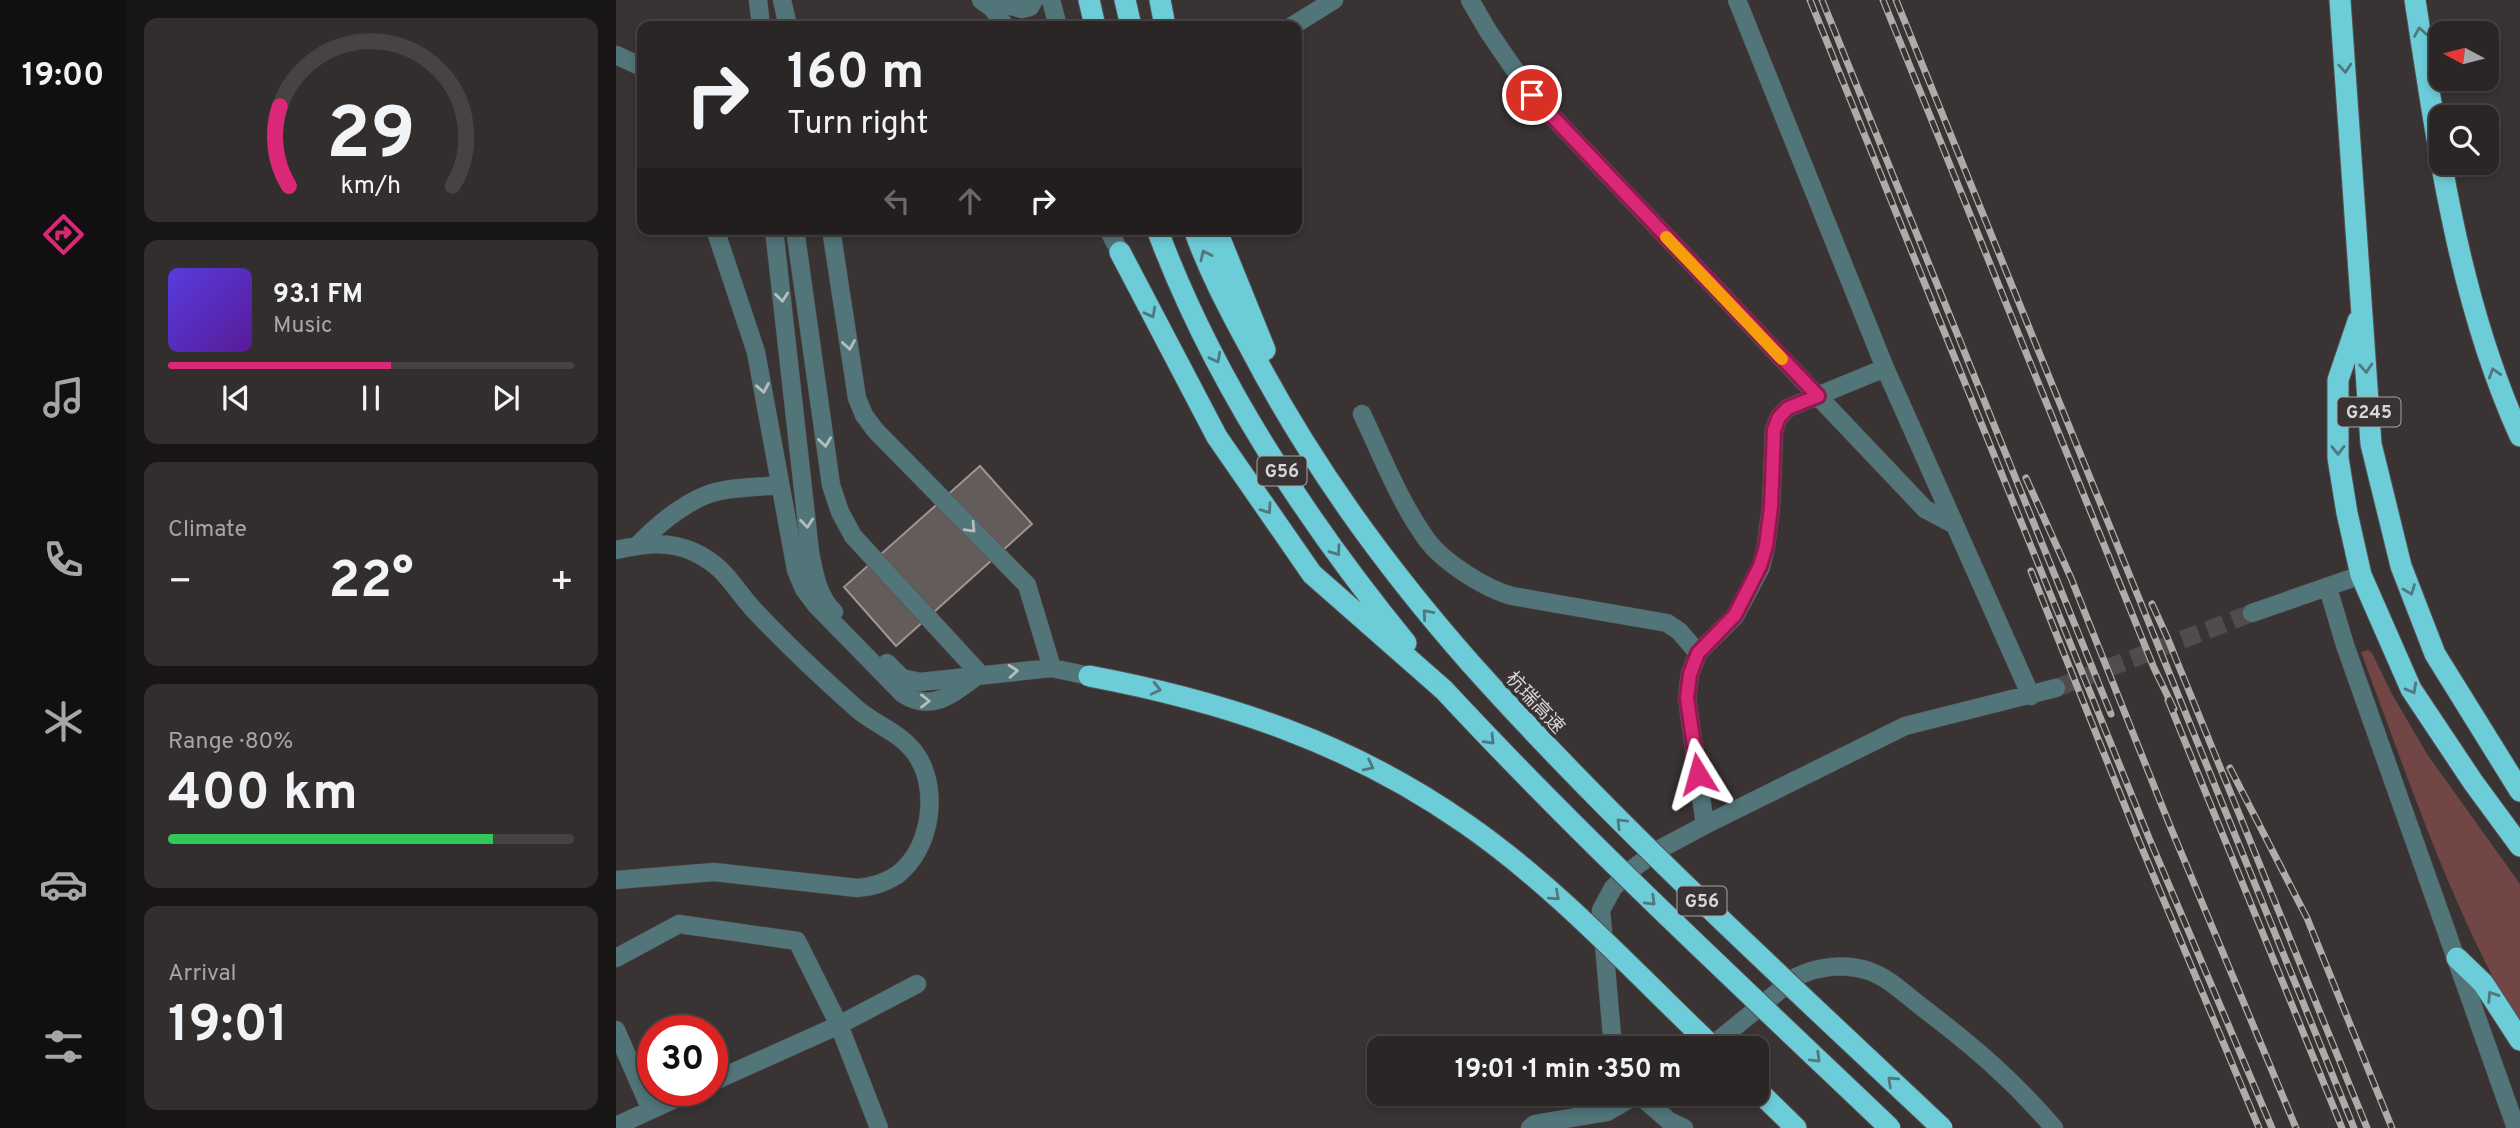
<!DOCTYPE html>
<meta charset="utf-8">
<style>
:root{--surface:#2b2626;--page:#332e2e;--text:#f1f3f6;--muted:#a6a5a7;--line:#474343;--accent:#db2777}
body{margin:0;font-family:Overpass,"Noto Sans SC",sans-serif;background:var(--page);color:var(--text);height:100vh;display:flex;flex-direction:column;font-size:26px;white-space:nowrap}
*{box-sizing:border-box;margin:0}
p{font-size:23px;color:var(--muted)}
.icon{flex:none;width:38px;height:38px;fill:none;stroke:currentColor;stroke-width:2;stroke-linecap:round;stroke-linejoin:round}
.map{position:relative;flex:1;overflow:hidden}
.side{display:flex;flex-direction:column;gap:18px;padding:18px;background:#181515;width:490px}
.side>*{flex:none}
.banner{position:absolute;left:21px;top:21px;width:665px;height:214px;border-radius:14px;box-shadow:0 4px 10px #0003,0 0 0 2px var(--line);background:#2b2626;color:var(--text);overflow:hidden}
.needle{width:46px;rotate:277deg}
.tools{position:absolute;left:1813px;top:21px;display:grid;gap:14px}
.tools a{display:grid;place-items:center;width:70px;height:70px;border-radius:14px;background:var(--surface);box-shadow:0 4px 10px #0003,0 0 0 2px var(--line);font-size:35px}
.speed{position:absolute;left:21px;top:1015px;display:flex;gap:14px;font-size:35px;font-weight:700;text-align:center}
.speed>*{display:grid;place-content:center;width:91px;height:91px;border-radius:50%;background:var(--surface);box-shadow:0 4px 10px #0003,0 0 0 2px var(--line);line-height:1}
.speed .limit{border:10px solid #d22;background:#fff;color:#111}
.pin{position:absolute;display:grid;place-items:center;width:60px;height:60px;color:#fff;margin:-30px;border:4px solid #fff;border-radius:50%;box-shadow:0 2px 7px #0007}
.me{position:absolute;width:77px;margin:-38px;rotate:352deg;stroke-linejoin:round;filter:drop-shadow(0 0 5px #0008)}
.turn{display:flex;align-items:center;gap:24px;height:147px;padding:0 35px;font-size:32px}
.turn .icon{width:91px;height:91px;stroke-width:2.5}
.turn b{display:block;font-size:49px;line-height:60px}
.lanes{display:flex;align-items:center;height:66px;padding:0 35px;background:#0003;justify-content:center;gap:35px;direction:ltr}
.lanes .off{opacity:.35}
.big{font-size:52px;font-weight:700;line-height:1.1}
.side .card{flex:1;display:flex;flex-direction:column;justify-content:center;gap:10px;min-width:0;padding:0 24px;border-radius:14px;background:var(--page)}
.side .dial{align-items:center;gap:0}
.dial svg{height:182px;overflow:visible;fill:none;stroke:var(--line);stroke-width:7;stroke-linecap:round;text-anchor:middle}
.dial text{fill:var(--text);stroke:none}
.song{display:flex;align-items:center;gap:21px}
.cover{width:84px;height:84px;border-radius:10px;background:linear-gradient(135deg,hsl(250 70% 55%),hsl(270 70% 35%))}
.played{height:7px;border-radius:4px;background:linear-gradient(90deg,var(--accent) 55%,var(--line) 55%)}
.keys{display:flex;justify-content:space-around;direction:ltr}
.heat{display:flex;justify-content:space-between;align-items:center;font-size:38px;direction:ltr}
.charge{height:10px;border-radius:5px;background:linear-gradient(90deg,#34c759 80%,var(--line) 0)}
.trip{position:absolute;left:751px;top:1036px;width:402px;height:70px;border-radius:14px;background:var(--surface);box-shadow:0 4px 10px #0003,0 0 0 2px var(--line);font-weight:700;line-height:70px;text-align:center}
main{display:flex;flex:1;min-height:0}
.tab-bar{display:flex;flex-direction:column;width:126px;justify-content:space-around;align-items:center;background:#110f0f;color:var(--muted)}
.tab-bar .icon{width:49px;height:49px}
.tab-bar .current{color:var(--accent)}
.tab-bar b{font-size:32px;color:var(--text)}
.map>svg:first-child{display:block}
.green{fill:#714645}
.building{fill:#635c5b;stroke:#9c9594;stroke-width:2}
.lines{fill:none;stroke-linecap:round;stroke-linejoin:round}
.minor-tunnel{stroke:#514b4b;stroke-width:18;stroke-dasharray:18 9;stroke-linecap:butt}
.minor-casing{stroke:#565050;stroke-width:19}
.highway-casing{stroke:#565050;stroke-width:23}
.minor{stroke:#517579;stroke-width:18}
.highway{stroke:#6cccd8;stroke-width:21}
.rail-casing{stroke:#b0abaa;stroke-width:7}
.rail{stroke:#393333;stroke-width:4.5;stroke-dasharray:13;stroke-linecap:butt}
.highway-bridge-casing{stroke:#565050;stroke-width:23;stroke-linecap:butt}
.highway-bridge{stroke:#6cccd8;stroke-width:21}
.oneway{stroke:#50787d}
.oneway2{stroke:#b8bebe}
.route-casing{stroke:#8e194d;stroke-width:18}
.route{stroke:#db2777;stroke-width:12}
.slow{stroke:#f59e0b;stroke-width:12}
.labels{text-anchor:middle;stroke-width:7;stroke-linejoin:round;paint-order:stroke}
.shield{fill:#393333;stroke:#aaa5a4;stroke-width:2}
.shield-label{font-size:18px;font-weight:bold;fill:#dad6d5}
.street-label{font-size:19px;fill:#dad6d5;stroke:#393333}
</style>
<main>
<nav class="tab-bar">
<b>19:00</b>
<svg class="icon current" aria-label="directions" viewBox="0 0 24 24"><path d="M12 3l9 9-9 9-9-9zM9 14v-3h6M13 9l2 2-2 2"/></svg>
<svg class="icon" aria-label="music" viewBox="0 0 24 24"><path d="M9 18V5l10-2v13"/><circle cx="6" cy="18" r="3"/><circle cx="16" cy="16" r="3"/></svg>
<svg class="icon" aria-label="phone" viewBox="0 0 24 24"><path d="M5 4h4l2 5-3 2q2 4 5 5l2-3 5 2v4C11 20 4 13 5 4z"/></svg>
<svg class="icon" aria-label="climate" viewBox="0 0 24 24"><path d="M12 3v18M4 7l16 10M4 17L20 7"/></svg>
<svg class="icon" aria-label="car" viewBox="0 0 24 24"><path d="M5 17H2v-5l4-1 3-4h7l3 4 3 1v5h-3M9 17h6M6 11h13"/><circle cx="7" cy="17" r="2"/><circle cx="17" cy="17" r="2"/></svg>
<svg class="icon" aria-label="filters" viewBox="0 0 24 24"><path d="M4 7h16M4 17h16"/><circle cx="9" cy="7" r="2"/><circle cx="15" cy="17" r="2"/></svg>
</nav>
<section class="side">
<div class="card dial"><svg viewBox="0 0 100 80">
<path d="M14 69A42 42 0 1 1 86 69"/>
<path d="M14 69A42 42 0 0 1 10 34" stroke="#db2777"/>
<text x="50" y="56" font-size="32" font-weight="700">29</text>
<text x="50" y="72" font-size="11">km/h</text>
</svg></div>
<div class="card">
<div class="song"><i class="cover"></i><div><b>93.1 FM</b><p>Music</p></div></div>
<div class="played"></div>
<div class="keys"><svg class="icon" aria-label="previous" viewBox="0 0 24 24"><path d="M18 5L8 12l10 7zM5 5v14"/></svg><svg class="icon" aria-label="pause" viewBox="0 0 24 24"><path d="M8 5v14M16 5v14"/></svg><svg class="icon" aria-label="next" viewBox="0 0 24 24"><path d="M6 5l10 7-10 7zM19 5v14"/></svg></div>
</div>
<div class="card"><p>Climate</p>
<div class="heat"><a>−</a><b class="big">22°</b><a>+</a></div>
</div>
<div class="card"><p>Range · 80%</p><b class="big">400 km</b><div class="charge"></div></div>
<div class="card"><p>Arrival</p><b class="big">19:01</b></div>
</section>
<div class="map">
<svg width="1904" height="1128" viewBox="0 0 1904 1128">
<rect width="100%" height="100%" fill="#393333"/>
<!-- green -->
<path class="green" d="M1752,650l4,3 20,41 35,60 93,130v142c-69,-117 -111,-246 -159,-374z"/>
<!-- building -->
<path class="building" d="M364,466l52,58 -136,122 -52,-59z"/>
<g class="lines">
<!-- minor-tunnel -->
<path class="minor-tunnel" d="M1440,688l196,-75"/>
<defs>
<path id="minor" d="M142,0l3,26
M166,0l6,26
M365,0l11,8 13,18
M374,0l32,9 8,-2 4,-7
M435,0l7,26
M854,0l18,31 44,64 393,414 30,16
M1121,0l148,368 146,328
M676,26l42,-26
M0,55l26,12
M99,229l41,123 40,218 8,19 12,16 87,89c31,20 52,-3 77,-20l-127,-138 -13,-24 -9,-27 -36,-256
M158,229l36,323c4,21 8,45 24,60
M215,229l26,169 7,17 11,15 152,155 25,83
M492,229l12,23
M746,414c20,42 38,89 65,126 17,23 59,49 85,56l155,27 12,8 19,22
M22,545c20,-21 52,-48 82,-54 19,-4 41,-4 60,-6
M0,550c27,-6 52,-10 78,2 33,16 37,33 60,58 32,34 68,68 103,99 21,18 47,24 62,50 20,35 11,91 -22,116 -12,8 -25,12 -40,13l-143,-16 -98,8
M1712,588l17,57 171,483
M1636,613l109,-38
M271,663l15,15 18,4 132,-14 37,8
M1089,825l-18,-127 3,-24 8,-21 37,-37 26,-49 5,-21 5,-39 3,-77 5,-13 9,-9 97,-40
M0,958l63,-34 118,17 42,84 40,103
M0,1030l35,80
M1000,1048l-4,-12 -11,-126 12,-22 19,-19 28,-20 45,-24 200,-99 151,-38
M1093,1048l87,-71c22,-11 49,-14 73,-6 20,7 37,24 54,37 50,38 90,72 131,120
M96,1082l127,-57 78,-41
M1022,1094l31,27 15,7
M0,1126l78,-36
M914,1128l5,-4 72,-12 31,-18"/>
<path id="highway" d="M473,0l6,26
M509,0l6,26
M544,0l5,26
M1724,0l31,444 30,122 34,88 85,137
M1799,0c23,148 43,299 105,436
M541,229c56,151 148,290 249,414
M578,229c14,40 34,78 54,115 62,119 136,221 224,321
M600,229l49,121
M504,252l97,185 95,137 132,116
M1742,321l-20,59v78l9,55 14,62 50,114 62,93 47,64
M1841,958l26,25 37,57
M1141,1090l39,38"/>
</defs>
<!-- minor casing -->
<use href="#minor" class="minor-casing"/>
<!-- highway casing -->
<use href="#highway" class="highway-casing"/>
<!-- minor -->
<use href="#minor" class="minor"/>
<!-- highway -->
<use href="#highway" class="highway"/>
<defs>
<path id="rail" d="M1194,0l339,838 123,290
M1206,0l289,714
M1267,0l271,668 20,41
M1280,0l458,1128
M1410,478l45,100 99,248 126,302
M1415,571l108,270 120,287
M1536,604l15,33 200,491
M1552,700l174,428
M1614,768l77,150 85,210"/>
</defs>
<!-- rail casing -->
<use href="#rail" class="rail-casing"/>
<!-- rail -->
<use href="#rail" class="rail"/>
<defs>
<path id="highway-bridge" d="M856,665c147,164 310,312 470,463
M473,676c138,26 261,67 377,148 91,63 168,148 248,224
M828,690c142,153 295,294 446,438"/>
</defs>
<!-- highway-bridge casing -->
<use href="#highway-bridge" class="highway-bridge-casing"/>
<!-- highway-bridge -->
<use href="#highway-bridge" class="highway-bridge"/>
</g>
<!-- one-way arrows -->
<defs><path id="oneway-chevron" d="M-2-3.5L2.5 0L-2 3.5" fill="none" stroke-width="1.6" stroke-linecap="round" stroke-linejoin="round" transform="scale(1.75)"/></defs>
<g class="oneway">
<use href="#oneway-chevron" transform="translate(1804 32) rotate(-99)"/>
<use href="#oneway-chevron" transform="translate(1729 68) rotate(86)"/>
<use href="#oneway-chevron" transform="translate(589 255) rotate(-115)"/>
<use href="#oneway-chevron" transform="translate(535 313) rotate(62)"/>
<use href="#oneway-chevron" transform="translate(600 358) rotate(63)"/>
<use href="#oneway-chevron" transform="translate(1750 368) rotate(86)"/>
<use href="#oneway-chevron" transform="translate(1878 373) rotate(-107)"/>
<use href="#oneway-chevron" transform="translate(1722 450) rotate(89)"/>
<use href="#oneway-chevron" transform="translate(651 509) rotate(55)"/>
<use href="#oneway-chevron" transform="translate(720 551) rotate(55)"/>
<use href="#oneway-chevron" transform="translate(1794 590) rotate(69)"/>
<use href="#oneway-chevron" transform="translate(811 614) rotate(-131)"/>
<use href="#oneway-chevron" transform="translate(540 689) rotate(13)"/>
<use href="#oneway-chevron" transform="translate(1796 689) rotate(61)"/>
<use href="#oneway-chevron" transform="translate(874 740) rotate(47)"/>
<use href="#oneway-chevron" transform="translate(753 766) rotate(27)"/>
<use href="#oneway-chevron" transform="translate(1005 823) rotate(-135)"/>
<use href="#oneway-chevron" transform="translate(939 896) rotate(42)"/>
<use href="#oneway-chevron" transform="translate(1035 901) rotate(44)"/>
<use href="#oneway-chevron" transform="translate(1876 996) rotate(-123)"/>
<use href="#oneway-chevron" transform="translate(1200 1058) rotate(44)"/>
<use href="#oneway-chevron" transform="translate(1276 1081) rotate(-137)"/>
</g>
<g class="oneway2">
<use href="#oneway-chevron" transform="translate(166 297) rotate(84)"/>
<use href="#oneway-chevron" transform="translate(233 345) rotate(81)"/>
<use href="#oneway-chevron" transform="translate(147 388) rotate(80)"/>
<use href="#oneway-chevron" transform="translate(209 442) rotate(82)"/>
<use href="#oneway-chevron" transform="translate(191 523) rotate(84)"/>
<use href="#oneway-chevron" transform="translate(355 528) rotate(46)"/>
<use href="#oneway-chevron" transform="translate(397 671) rotate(-5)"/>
<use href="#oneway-chevron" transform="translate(309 701)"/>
</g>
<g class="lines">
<defs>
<path id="route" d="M916,95l286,301 -30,12 -9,9 -5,13 -3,77 -5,39 -6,20 -25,49 -37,38 -8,21 -3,24 11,76"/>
</defs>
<!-- route casing -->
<use href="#route" class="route-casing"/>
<!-- route -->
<use href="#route" class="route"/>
<!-- slow -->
<path class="slow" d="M1050,237l116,122"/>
</g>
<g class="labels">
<!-- shield labels -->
<g class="shield">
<rect x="1721.5" y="397.5" width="63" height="29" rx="5"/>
<rect x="641.5" y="456.5" width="49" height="29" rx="5"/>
<rect x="1061.5" y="886.5" width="49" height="29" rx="5"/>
</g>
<g class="shield-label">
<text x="1753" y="418">G245</text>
<text x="666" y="477">G56</text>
<text x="1086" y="907">G56</text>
</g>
<!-- street labels -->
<g class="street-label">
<text transform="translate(920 702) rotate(47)" y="7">杭瑞高速</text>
</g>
</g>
</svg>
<div class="tools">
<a><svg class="needle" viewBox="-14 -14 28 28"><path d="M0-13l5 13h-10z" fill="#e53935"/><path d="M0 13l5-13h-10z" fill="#a6a5a7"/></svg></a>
<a><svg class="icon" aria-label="search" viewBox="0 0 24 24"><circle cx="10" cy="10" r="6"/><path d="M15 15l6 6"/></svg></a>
</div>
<div class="speed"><div class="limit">30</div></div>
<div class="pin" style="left:916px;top:95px;background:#d93025"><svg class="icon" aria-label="arrive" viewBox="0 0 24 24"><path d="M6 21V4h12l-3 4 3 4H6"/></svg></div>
<svg class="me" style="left:1082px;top:774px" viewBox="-20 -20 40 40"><path d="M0-17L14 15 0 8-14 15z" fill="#db2777" stroke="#fff" stroke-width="4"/></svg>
<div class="trip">19:01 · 1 min · 350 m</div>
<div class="banner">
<div class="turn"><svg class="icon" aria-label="right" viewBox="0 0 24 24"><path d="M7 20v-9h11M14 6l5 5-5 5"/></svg><div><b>160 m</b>Turn right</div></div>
<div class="lanes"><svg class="icon off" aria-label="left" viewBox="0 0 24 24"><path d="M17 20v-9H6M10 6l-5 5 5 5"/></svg><svg class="icon off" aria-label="ahead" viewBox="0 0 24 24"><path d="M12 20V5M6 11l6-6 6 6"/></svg><svg class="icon" aria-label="right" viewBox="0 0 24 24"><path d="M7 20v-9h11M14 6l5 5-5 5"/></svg></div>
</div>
</div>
</main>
